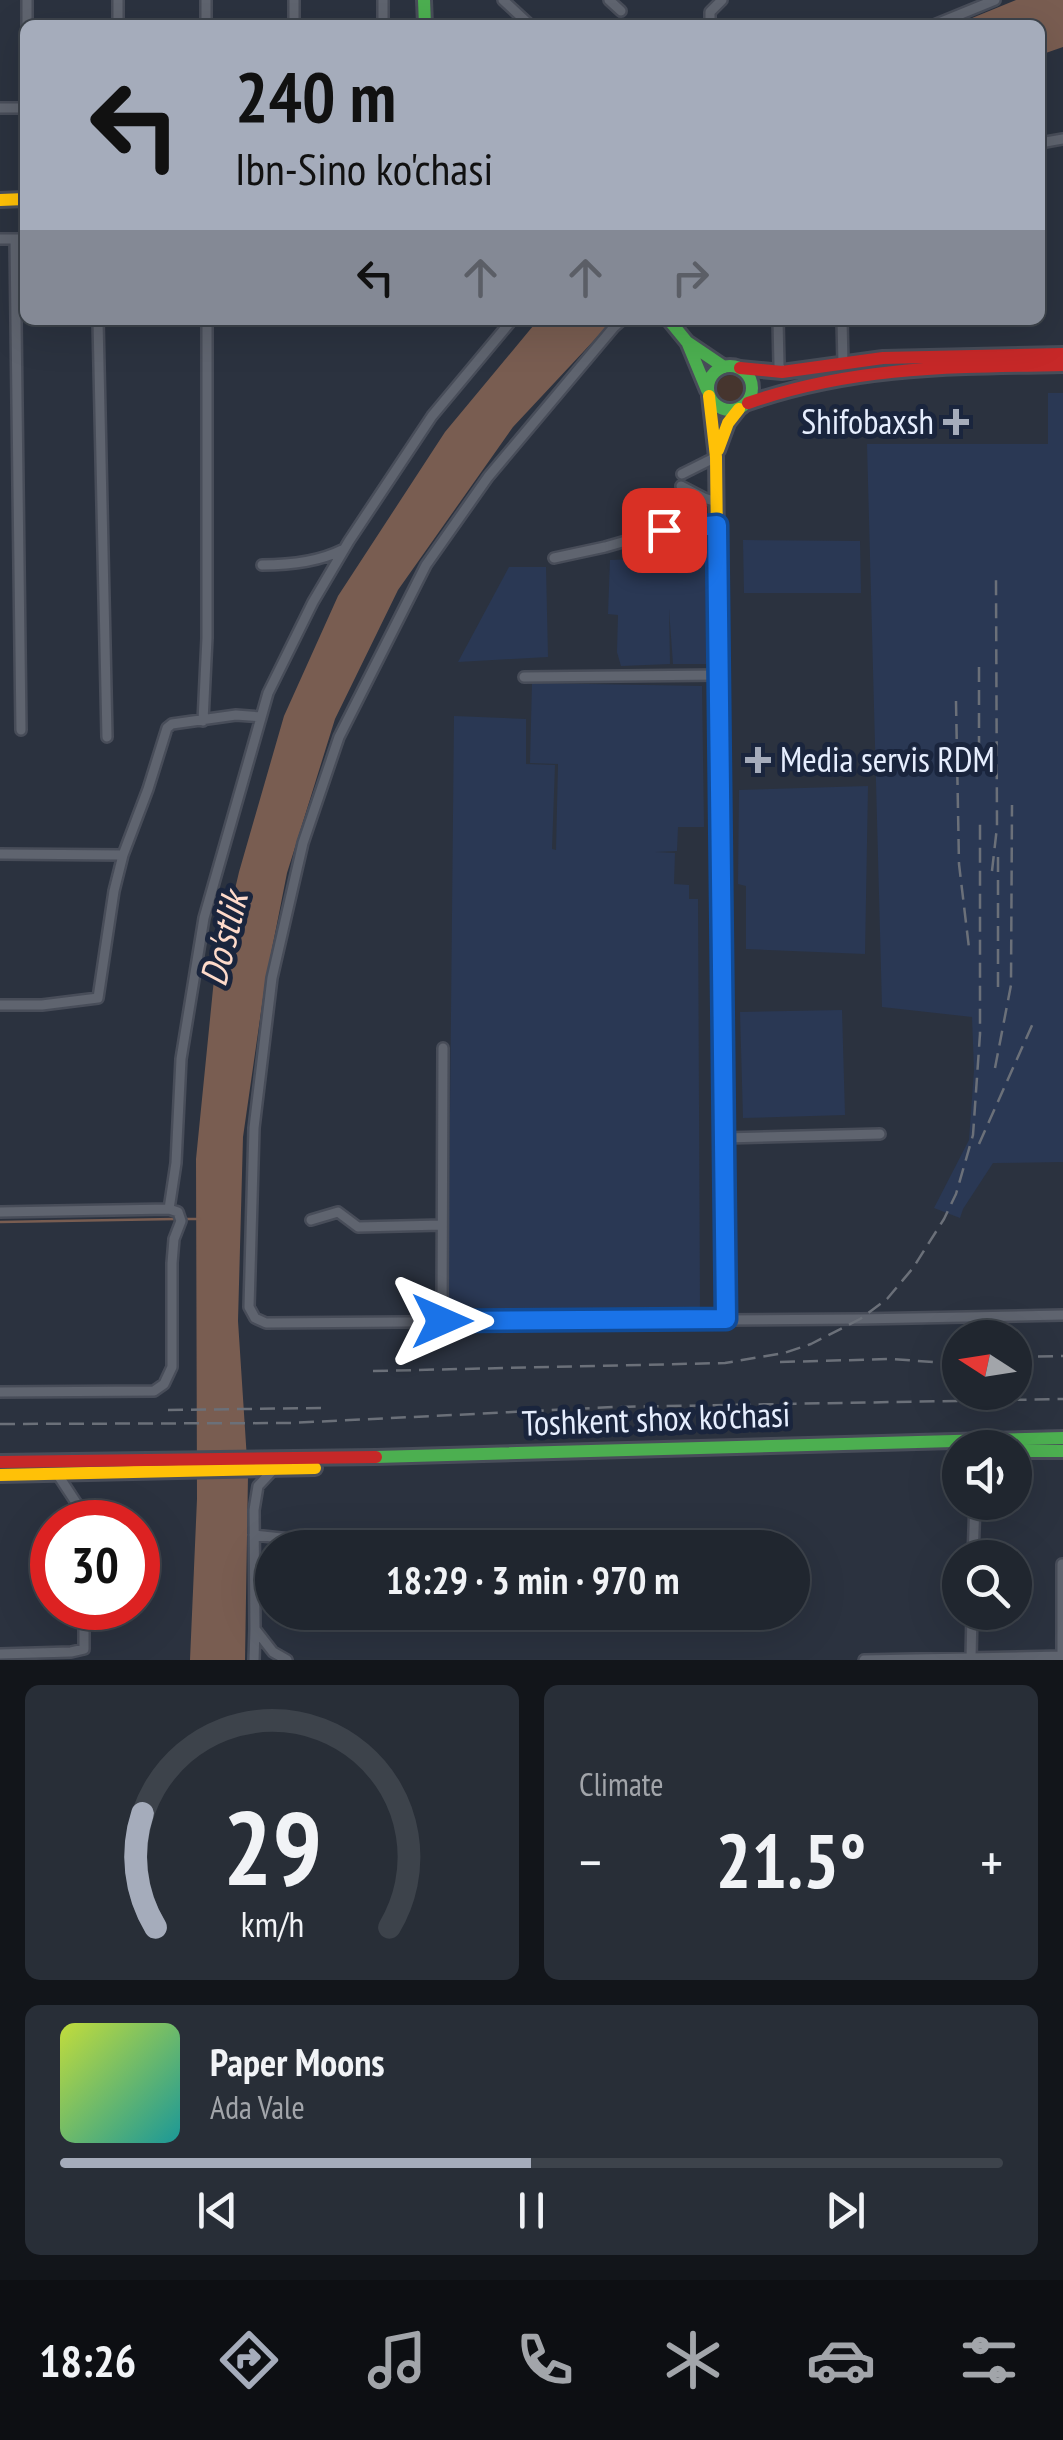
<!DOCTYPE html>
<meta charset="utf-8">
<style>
:root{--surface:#20262f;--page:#282e37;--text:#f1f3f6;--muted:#a2a5aa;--line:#3d434b;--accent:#a5acbb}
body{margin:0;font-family:"PT Sans Narrow",sans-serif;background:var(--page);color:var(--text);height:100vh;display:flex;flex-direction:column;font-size:38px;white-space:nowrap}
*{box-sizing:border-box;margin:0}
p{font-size:32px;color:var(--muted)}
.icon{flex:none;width:55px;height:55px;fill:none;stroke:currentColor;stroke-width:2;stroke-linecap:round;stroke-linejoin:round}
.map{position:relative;height:1660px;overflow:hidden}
.side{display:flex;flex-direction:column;gap:25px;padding:25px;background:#12151a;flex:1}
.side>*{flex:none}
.guide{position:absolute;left:20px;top:20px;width:1025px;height:305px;border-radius:15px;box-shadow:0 10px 40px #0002,0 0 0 2px var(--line);background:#a5acbb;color:#111;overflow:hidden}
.needle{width:65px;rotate:282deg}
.buttons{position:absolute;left:942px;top:1320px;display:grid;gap:20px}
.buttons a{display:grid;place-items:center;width:90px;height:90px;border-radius:50%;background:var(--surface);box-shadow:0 10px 40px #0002,0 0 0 2px var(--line);font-size:50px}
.speed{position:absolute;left:30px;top:1500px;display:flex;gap:20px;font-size:50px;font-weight:700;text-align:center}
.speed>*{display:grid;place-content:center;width:130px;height:130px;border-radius:50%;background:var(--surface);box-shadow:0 10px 40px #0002,0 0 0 2px var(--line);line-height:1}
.speed .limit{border:15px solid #d22;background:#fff;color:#111}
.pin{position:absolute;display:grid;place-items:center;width:85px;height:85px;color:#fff;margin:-42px;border-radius:20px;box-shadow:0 5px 15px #0006}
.me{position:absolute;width:110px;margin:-55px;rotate:90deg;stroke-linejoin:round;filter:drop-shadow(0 0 8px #0008)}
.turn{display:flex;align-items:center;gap:35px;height:210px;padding:0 50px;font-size:45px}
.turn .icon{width:130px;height:130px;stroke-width:2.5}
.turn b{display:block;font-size:70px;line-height:85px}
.lanes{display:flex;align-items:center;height:95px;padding:0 50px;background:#0003;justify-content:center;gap:50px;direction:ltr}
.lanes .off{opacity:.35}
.big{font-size:75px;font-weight:700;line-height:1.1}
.side .widget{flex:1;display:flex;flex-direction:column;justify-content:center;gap:15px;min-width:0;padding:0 35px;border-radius:15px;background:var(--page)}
.side .dial{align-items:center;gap:0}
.dial svg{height:260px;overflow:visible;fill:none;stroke:var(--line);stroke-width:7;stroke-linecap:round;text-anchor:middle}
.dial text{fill:var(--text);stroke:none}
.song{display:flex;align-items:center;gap:30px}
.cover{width:120px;height:120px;border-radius:15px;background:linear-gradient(135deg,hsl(70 70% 55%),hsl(180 70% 35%))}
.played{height:10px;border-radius:5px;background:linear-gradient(90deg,var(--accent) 50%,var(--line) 50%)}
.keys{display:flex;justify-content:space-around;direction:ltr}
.heat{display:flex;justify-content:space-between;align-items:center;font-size:55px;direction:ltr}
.side .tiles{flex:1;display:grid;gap:25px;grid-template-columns:1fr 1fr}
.widget:last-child{grid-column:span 2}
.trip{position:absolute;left:255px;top:1530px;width:555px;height:100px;border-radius:50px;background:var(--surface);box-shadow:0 10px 40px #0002,0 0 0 2px var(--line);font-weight:700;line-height:100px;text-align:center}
.tabs{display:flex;height:160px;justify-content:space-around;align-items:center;background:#0d0f13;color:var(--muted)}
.tabs .icon{width:70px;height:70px}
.tabs .on{color:var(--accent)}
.tabs b{font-size:45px;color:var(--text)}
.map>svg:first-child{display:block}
.built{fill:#2a3854}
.green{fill:#46352e}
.water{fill:#795d51}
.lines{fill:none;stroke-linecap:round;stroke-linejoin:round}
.stream{stroke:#795d51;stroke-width:2.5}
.street-casing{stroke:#484d59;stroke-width:14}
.fast-casing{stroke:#484d59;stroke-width:18}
.slow-casing{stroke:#484d59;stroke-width:18}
.jam-casing{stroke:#484d59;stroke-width:18}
.street{stroke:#5f646f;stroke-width:9}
.fast{stroke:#4caf50;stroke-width:12}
.slow{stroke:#ffc107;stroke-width:12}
.jam{stroke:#c62828;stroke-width:12}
.rail{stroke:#6b7079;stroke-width:2.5;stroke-dasharray:15 8;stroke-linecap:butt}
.route-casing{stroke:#114b97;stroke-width:25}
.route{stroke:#1a73e8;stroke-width:18}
.poi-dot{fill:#a5acbb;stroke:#1a253d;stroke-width:4}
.labels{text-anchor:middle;stroke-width:10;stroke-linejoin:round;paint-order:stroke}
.poi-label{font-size:35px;fill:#e6eefe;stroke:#1a253d;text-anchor:end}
.street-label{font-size:35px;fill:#e6eefe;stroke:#1a253d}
.water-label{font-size:38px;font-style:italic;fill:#fedaca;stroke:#1a253d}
</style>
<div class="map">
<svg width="1063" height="1660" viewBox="0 0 1063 1660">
<rect width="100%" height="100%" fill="#2b323f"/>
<!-- built -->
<path class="built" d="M1048,393h15v769l-70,1 -30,46 -3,9 -26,-10 35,-68 5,-70 -2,-53 -90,-10 -15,-563h181z
M743,540l117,1 1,52h-117z
M706,551l3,113h-36l-4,-55 1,55 -49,2 -4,-14 1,-37 -10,-1 2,-54 56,-2v-4z
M509,567h37l2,90 -90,5z
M532,683l170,3 2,141h-26l-1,24 -22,1 20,1 -1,31 15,1v14h9l2,412h-252l6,-595 72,3v45l29,1 -3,84 4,1 2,-86 -28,-1z
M868,786l-3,168 -119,-5v-63l-8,-2 1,-94z
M842,1010l3,105 -102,3 -3,-106z"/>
<!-- green -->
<path class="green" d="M716 390a15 15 0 1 1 30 0a15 15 0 1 1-30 0Z"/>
<!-- water -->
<path class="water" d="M1016,0h47v47l-23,8v-30h-85z
M538,320h75l-100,107 -115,163 -63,129 -48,154 -22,111 -22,153 -5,184 10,154 -3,185h-55l7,-161 -1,-340 18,-180 25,-107 45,-156 54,-120 107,-164z"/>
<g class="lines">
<!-- stream -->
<path class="stream" d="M187,1219h13
M0,1222l174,-3"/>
<defs>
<path id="street" d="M206,0v25
M383,0v25
M503,0l27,25
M609,0l12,11
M27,25v-25
M118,25v-25
M294,25v-25
M710,25v-13l12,-12
M934,25l61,-25
M0,108h25
M1040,143l23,-4
M0,239h25
M15,239l6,491
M98,320l9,417
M622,320l-8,7 -126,150 -62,88 -87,172 -36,106 -31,135 -18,150 -5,179 6,11 11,5 594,-4 203,-4
M778,320l1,45 3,7
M842,320l1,44
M682,474l34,-17
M681,486l23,12 13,4
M554,558l51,-11 59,-17 53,-5
M262,565c27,0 56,-3 80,-15
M524,677l195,-2
M203,721l4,-83v-318
M0,854l123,1
M0,1005h42l56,-7 16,-107 9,-36 25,-66 19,-61 5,-4 64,-9 25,2
M724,1138l156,-4
M169,1209l7,-46 5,-104 23,-141 64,-225 45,-91 36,-61 83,-125 80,-96
M0,1212l169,-3
M311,1220l27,-8 20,15 84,-2
M442,1321l1,-273
M0,1392l154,-1 10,-7 8,-17v-104l2,-24 7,-18 -3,-9 -9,-3
M274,1469l-16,17 -4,24 1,119 18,23 14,8
M58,1475l19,29 24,13 4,5
M254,1535l63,7 2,4 10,2
M973,1558l2,-56
M0,1654l71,-2 13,-3v-41
M1062,1656v-92
M971,1659l1,-47
M254,1660l1,-31
M864,1660l199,-4"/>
<path id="fast" d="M424,0l1,25
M669,320l18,22 37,25
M688,344l19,46
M708 388a22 22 0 1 1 44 0a22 22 0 1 1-44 0Z
M723,1053l3,266
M1025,1451h38
M376,1457l687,-19"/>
<path id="slow" d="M0,200l25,-1
M709,396l7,61 7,596
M718,450l10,-27 11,-14
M0,1475l315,-7"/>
<path id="jam" d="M740,368l42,4 101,-14 180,-4
M748,403c107,-37 203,-36 315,-38
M0,1462l376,-5"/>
</defs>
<!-- street casing -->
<use href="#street" class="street-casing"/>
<!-- fast casing -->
<use href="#fast" class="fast-casing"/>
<!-- slow casing -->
<use href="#slow" class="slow-casing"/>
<!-- jam casing -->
<use href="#jam" class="jam-casing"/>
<!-- street -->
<use href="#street" class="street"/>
<!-- fast -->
<use href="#fast" class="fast"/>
<!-- slow -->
<use href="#slow" class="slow"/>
<!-- jam -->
<use href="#jam" class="jam"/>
<!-- rail -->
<path class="rail" d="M979,667v85
M956,701l3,163 10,84
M998,857v130
M992,871l5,-44 -1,-248
M995,1068l16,-83 1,-180
M979,1144l55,-123
M1015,1357l48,-1
M780,1362l111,-3 69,5
M373,1371l352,-8 59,-10 27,-9 49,-25 27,-20 26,-31 31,-49 12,-25 17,-59 7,-101v-213
M168,1410l155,-2
M0,1424l291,-1 323,-16 449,-8"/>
</g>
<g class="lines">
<defs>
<path id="route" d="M442,1321l284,-2 -9,-794 -53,5"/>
</defs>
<!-- route casing -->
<use href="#route" class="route-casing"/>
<!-- route -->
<use href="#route" class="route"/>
</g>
<!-- markers -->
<g class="poi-dot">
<path d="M951 407h10v10h10v10h-10v10h-10v-10h-10v-10h10z"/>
<path d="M753 745h10v10h10v10h-10v10h-10v-10h-10v-10h10z"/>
</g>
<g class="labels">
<!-- poi labels -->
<g class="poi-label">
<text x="934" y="434">Shifobaxsh</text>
<text x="780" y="772" text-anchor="start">Media servis RDM</text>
</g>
<!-- street labels -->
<g class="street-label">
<text transform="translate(656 1419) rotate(-2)" y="12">Toshkent shox ko'chasi</text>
</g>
<!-- water labels -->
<g class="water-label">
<text transform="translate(224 939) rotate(-76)" y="13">Do'stlik</text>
</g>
</g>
</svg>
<div class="buttons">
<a><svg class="needle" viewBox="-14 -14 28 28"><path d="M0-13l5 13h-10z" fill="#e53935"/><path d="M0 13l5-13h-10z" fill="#a2a5aa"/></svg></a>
<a><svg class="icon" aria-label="sound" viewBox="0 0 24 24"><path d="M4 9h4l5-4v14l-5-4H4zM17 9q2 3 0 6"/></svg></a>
<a><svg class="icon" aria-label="search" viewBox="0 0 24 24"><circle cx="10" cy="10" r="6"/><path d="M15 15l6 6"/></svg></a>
</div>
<div class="speed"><div class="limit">30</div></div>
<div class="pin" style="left:664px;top:530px;background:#d93025"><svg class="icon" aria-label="arrive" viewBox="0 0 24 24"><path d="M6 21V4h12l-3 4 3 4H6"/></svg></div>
<svg class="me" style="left:442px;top:1321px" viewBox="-20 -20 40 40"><path d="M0-17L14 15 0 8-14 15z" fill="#1a73e8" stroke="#fff" stroke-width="4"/></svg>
<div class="trip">18:29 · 3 min · 970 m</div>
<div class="guide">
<div class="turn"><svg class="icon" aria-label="left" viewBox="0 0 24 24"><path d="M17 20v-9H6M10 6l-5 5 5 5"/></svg><div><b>240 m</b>Ibn-Sino ko'chasi</div></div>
<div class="lanes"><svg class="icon" aria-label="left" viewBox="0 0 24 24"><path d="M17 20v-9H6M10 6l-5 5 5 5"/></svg><svg class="icon off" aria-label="ahead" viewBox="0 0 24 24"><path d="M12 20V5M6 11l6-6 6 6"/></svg><svg class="icon off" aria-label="ahead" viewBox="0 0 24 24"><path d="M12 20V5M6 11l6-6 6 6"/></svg><svg class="icon off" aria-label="right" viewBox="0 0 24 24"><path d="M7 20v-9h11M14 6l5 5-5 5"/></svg></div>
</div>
</div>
<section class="side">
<div class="tiles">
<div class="widget dial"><svg viewBox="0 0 100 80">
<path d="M14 69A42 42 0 1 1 86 69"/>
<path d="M14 69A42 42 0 0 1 10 34" stroke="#a5acbb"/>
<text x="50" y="56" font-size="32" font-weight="700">29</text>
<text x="50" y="72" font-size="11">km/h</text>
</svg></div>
<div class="widget"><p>Climate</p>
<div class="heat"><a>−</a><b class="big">21.5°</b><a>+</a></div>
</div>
<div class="widget">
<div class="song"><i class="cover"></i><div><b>Paper Moons</b><p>Ada Vale</p></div></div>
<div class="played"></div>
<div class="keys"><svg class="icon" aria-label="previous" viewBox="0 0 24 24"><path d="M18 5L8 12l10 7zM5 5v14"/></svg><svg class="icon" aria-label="pause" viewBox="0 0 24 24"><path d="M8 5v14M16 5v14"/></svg><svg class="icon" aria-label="next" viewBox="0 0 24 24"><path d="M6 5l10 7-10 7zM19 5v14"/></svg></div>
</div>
</div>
</section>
<nav class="tabs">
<b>18:26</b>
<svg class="icon on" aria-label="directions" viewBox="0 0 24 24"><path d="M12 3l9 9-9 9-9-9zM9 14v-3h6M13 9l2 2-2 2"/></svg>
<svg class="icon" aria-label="music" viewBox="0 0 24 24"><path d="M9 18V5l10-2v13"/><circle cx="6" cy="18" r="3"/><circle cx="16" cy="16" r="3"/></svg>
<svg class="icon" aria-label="phone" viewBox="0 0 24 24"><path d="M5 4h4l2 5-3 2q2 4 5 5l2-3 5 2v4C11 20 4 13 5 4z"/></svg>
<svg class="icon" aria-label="climate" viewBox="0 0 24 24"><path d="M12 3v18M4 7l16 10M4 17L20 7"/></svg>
<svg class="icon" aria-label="car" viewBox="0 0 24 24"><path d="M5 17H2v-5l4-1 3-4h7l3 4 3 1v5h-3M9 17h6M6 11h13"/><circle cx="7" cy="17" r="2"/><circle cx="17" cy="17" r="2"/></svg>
<svg class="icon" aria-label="filters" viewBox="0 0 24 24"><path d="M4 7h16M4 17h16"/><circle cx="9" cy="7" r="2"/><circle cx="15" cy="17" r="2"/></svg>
</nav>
